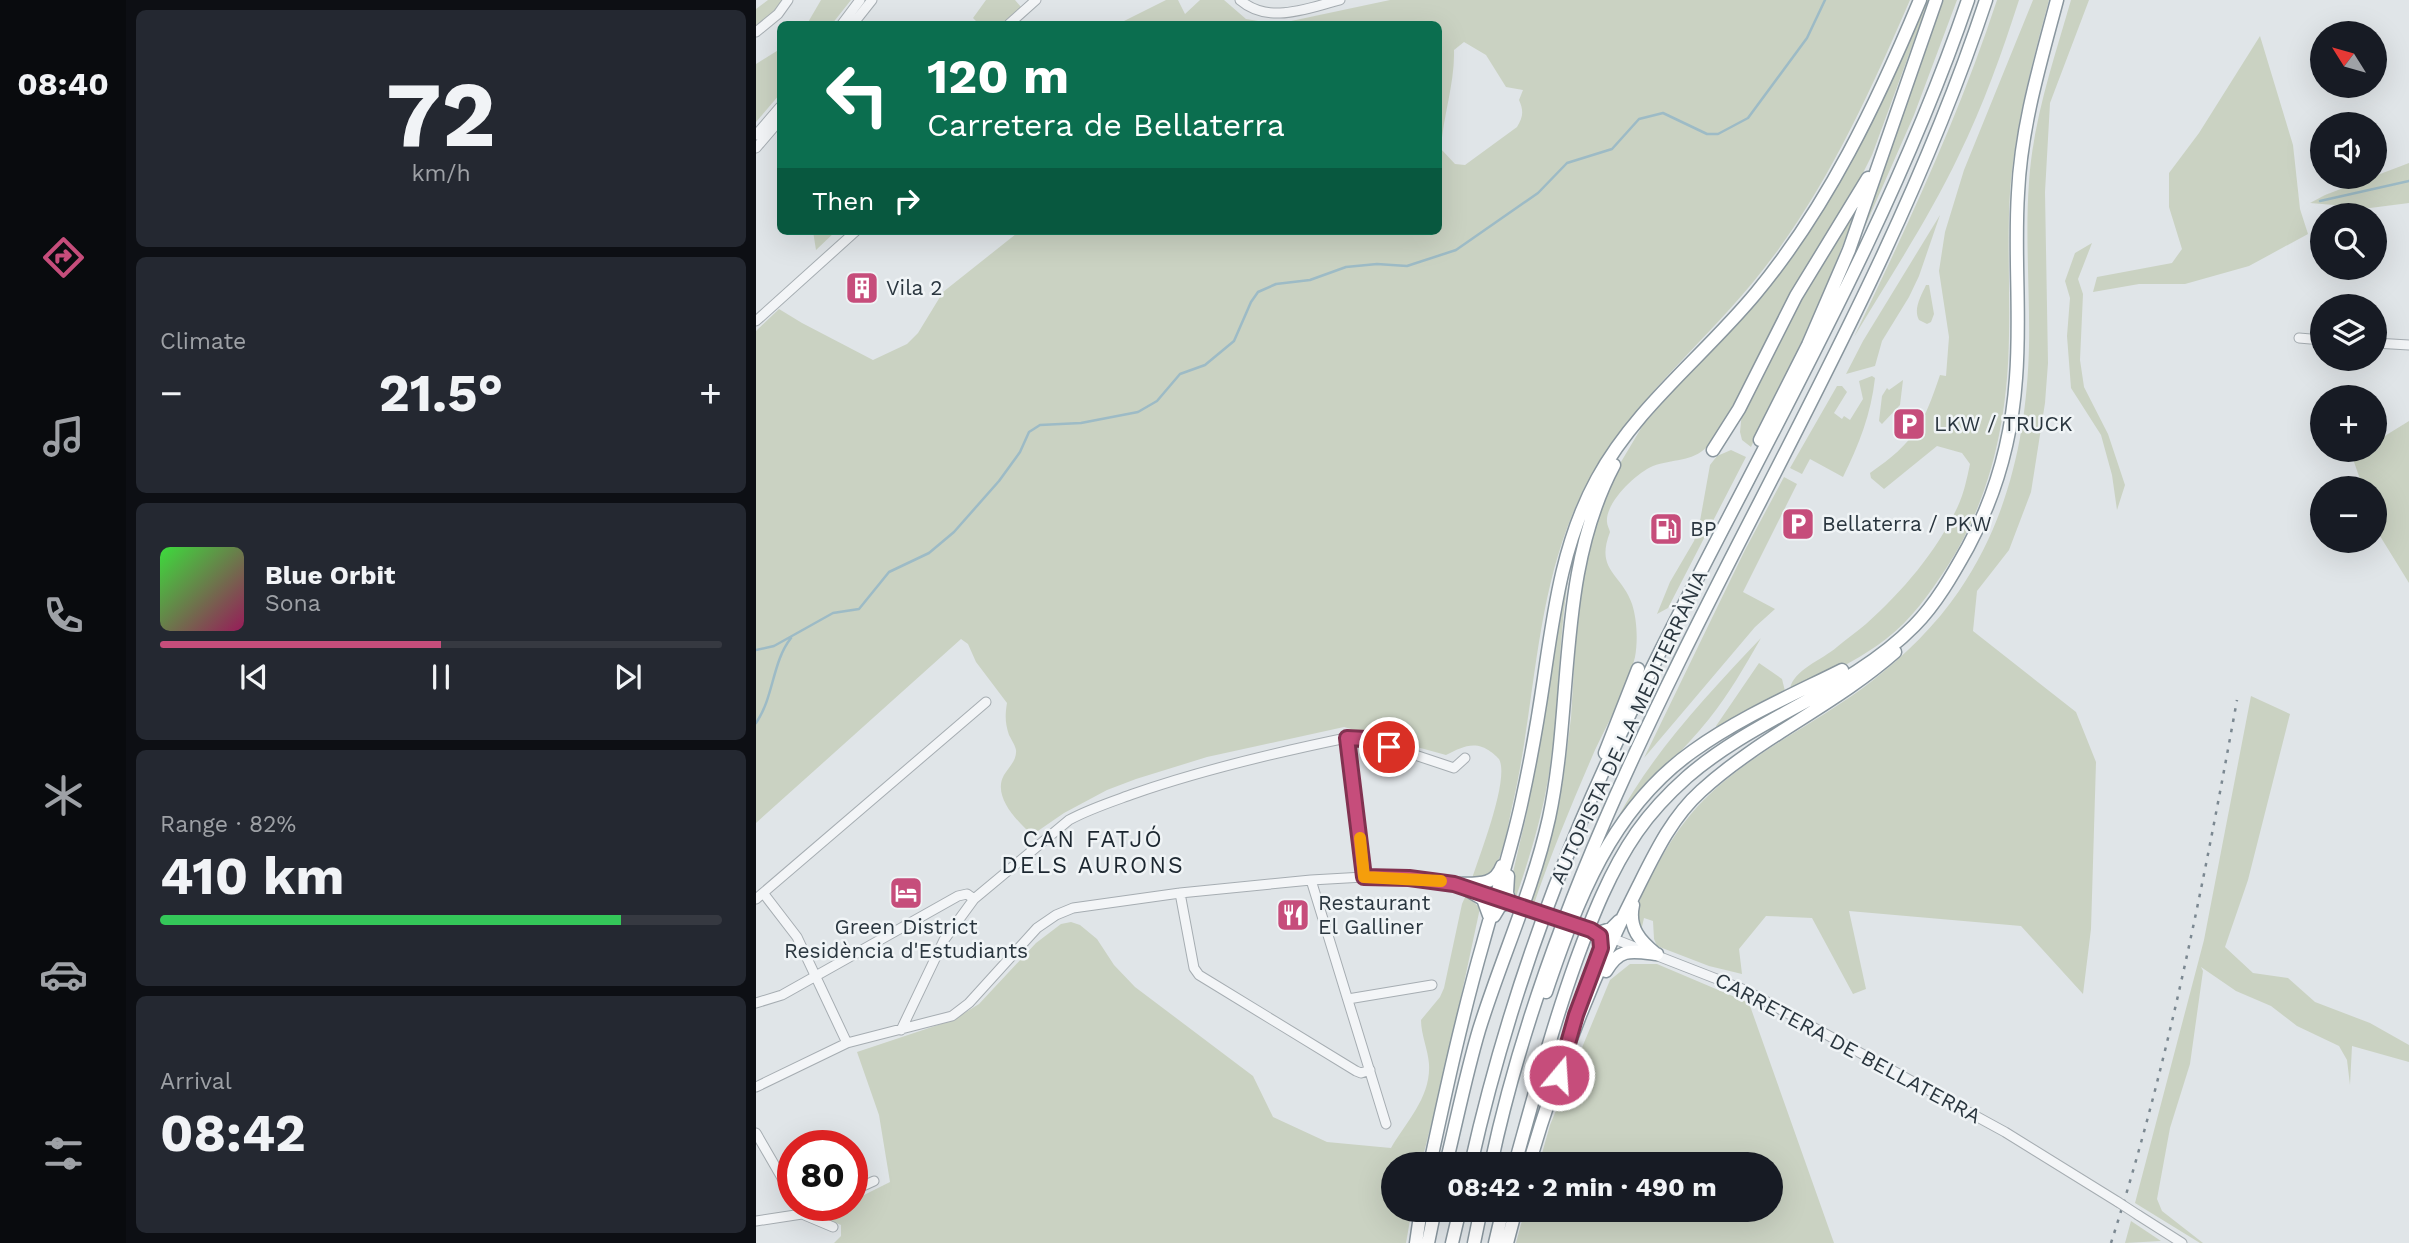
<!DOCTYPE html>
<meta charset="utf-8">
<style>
:root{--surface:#171b24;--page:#242831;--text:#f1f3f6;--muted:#9ea1a6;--line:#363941;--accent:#c64d7b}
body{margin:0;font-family:"Work Sans",sans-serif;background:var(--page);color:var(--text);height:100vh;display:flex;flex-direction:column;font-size:26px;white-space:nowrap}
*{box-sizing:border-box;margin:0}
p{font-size:23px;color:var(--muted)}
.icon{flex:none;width:38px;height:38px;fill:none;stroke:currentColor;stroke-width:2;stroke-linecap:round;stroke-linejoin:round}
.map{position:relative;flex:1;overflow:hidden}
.side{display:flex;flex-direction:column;gap:10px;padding:10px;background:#0d0f14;width:630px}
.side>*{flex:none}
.hud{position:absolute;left:21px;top:21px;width:665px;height:214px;border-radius:10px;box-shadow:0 7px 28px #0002;background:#0b6e4f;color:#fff;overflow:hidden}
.needle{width:46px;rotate:307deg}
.tools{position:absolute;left:1554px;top:21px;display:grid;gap:14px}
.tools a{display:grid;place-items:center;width:77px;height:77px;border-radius:50%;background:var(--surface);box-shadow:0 7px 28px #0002;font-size:35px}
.speed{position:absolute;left:21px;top:1130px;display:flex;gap:14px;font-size:35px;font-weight:700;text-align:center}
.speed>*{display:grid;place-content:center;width:91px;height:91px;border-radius:50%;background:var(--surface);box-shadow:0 7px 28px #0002;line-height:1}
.speed .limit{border:10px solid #d22;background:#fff;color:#111}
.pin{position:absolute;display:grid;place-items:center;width:60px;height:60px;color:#fff;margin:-30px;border:4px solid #fff;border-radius:50%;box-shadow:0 2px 7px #0007}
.me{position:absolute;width:77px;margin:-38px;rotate:18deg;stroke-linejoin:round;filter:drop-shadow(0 0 5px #0008)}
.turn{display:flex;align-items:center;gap:24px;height:147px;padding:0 35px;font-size:32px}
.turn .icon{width:91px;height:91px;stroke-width:2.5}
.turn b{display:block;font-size:49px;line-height:60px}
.then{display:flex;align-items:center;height:66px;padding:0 35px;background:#0003;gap:14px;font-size:26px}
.big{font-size:52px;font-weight:700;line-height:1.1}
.side .widget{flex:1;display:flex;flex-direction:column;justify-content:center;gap:10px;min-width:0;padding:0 24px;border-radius:10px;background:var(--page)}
.side .dial{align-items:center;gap:0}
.dial b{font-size:91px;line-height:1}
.song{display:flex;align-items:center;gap:21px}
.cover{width:84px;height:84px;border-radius:10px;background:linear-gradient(135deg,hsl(120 70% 55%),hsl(330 70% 35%))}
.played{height:7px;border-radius:4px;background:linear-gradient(90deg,var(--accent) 50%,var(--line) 50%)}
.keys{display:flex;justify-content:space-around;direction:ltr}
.heat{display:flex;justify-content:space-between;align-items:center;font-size:38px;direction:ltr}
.charge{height:10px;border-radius:5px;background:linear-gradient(90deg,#34c759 82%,var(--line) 0)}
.trip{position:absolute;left:625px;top:1152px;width:402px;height:70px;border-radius:35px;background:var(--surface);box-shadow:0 7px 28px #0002;font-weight:700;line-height:70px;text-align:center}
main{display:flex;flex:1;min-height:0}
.menu{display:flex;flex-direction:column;width:126px;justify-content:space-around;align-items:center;background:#090b0e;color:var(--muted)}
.menu .icon{width:49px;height:49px}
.menu .active{color:var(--accent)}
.menu b{font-size:32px;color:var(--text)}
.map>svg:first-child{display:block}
.green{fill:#cad2c2;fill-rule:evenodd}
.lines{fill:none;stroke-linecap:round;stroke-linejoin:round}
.stream{stroke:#9dbbc6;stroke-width:2.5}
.minor-casing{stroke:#a6adb2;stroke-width:11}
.highway-casing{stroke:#89969e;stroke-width:15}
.minor{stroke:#f3f5f7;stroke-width:9}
.highway{stroke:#fff;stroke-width:12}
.rail{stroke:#7b8891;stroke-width:2.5;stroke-dasharray:3.5 7;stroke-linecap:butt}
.minor-bridge-casing{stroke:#a6adb2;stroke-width:11;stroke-linecap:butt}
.minor-bridge{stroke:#f3f5f7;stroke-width:9}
.route-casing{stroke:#813250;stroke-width:18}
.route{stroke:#c64d7b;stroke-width:12}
.slow{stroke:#f59e0b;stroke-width:12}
.labels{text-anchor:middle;stroke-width:5;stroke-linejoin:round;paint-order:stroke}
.poi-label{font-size:21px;fill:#2a363f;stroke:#f0f4f6;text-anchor:start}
.street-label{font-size:21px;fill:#2a363f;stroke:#f0f4f6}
.neighbourhood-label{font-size:23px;letter-spacing:2px;fill:#1c2730;stroke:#f0f4f6}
</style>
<main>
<nav class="menu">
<b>08:40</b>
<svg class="icon active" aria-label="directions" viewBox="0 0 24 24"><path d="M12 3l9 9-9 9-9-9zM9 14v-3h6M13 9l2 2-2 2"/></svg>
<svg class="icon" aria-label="music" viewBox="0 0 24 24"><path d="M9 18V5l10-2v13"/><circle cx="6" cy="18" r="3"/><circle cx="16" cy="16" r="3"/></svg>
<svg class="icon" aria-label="phone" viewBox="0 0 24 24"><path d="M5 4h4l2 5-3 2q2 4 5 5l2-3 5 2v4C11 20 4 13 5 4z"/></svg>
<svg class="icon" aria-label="climate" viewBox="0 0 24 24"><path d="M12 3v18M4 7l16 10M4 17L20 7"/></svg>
<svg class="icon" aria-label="car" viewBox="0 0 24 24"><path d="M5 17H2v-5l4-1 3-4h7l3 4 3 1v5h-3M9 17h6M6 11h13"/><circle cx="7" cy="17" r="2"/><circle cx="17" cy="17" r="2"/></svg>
<svg class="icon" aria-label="filters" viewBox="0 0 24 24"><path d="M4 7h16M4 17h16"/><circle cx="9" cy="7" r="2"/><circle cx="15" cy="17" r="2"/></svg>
</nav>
<section class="side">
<div class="widget dial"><b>72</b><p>km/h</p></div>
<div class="widget"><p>Climate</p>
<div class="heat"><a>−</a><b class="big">21.5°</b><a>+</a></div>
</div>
<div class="widget">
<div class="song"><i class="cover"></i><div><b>Blue Orbit</b><p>Sona</p></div></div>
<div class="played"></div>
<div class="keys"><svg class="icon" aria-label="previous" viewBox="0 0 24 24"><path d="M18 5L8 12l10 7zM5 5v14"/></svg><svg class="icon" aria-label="pause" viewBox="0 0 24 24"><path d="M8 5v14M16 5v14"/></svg><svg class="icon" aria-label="next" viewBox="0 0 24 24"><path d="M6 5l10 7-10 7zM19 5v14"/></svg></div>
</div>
<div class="widget"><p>Range · 82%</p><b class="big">410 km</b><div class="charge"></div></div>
<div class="widget"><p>Arrival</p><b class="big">08:42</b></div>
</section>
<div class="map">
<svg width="1653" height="1243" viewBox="0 0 1653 1243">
<rect width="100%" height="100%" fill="#e0e5e8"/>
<!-- green -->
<path class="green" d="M12,0h18l-8,11 -22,18v-20z
M65,0h30l-19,24h-25z
M230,0h29l6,7 -20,17h-22l-6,-6z
M410,0h12l7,14 15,-14h24l22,19 31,5 113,-24h520c-43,99 -87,197 -156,281 -63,76 -142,138 -181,232 -39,93 -38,197 -61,294 -5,22 -8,52 -24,69l-16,3c7,-23 38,-100 27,-120 -1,-1 -7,-7 -8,-7 -16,-12 -29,-5 -45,3l-102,-28 -137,30 -71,22 -29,11 -43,23 -32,22c-15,-14 -40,-39 -28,-60 5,-8 13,-15 12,-25 -1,-5 -5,-11 -7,-15 -4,-12 -4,-20 -2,-32l-31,-41 -8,-18 -7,-5 -205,184v-492l23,-22 23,14 71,37 34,-16 11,-11 25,-41 73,-58 1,-3h421v-207h-320zM708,42l22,13 20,32 17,3 -4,10c5,11 4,17 -2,27l-52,38 -10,-1 -14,-15c2,-34 14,-66 13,-99z
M1169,0h4l-57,155 -11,22c-26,45 -55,88 -79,134 -23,41 -42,102 -75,136 -15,15 -35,12 -54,19 -17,7 -48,37 -46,56 0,3 2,6 3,10 -15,39 11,41 22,72 5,15 6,37 3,53 -7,32 -26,63 -40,93 -22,51 -43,101 -61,154l-5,-2 19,-54 15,-68 8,-62 6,-101 11,-69 24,-71 31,-52 145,-165z
M1185,0h16l-43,115 -65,148z
M1241,0h22c-17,53 -36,106 -60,155 -30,63 -69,122 -105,182 53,-110 105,-221 143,-337z
M1277,0h16c-17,63 -34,126 -39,192 -3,48 0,95 -1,143 -1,82 -17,162 -62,232 -17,26 -36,53 -61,72 -22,17 -48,30 -73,43 -32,16 -63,32 -95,48l-2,-4 43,-63 23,16 3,12 5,-2c3,-19 32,-29 47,-42 9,-8 20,-15 29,-23 37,-33 71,-73 92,-118 6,-13 9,-28 12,-42l-8,-11 -25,-7 -53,43 -13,-11 -1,-5c45,-31 53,-48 70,-98l6,1 3,-39 -10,-66 6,-39 19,-62z
M1315,0h18l-39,103 -5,89 3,171 -3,40 -14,89 -22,58 -32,41 -4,40 103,81 20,50 -5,167 -8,65 -62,-68 -172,-15 17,78 -13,5 -41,-76 -46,-2 -27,33 3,25 -33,-8 -52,-20 -3,-7 -1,-18 -9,-3 -3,13c-7,-27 1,-39 14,-62 10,-19 22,-38 36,-55 49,-58 122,-87 181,-133 32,-25 64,-56 87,-90 50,-73 68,-158 70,-245 1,-54 -4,-110 0,-164 4,-62 25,-123 42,-182z
M1504,36l33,109 7,64 8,25 -59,32 -64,18h-46l-46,8 4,-15 75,-14 10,-14 -13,-42v-34l30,-40z
M24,49v45l-24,28v-58z
M1653,163v40l-39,5 -60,-5 15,-8z
M1097,211l2,1c-29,82 -66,158 -104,235l-9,-7 -2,-8 2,-20 44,-91z
M1184,215l-21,61 -10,21 -27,44 -7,25 -29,8 17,-33z
M57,231h23l-20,19z
M1336,243l-14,36 5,15 -3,66 4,27 24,47 17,51 -8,25 -5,-35 -11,-40 -30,-47 -4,-52 3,-38 -5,-17 10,-28z
M1170,285h3l5,29 -3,8 -4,2 -8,-4c-6,-11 2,-24 7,-35z
M1116,376l3,2c-4,36 -16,67 -32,99l-33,-18 -8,15 -12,-6 47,-82h5l5,6 -13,21 8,6 2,-3 6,4 13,-21 -4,-18z
M1147,380l-3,25 -18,19 -3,-3 3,-25 5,-8 2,2z
M1653,421v162l-29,-47 -5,-16v-32h-12l-11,-32 11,-6h12v-8z
M975,450l15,7 -78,151 -11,6 13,-32 24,-41 6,-20 10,-56 7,-9z
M1028,477l13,7 -54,108 32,17 -20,18 -111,131 101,-208z
M814,567c-12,68 -10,138 -21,207 -7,42 -19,83 -33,123l-5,-16 16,-69 34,-220z
M1005,638c-16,28 -32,56 -52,81 -29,36 -62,65 -90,101l-2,-1c37,-68 91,-125 144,-181z
M1495,696l39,18 -42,166 -23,67 28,26 35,5 27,24 55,21 39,22v17l-57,-16 -2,39 -3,-25 -8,-14 -42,-20 -26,-20 -35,-15 -35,-24 2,4 -13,93 -20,64 -13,71 5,12 41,32h-3l-65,-40 69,-263z
M710,895l14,13 -34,159 -25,97h-28v45h19l-6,34h-572l7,-7v-11l-21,-9 21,-10h11v-5l38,-19 -11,-67 -22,-63 96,-32 26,-16 57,-61 25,-19 10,-2 9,3 17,14 17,26 21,22 118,89 20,41 54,25 64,6c16,-27 40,-51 38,-84 -1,-15 -8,-29 -8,-44l19,-23 4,-9 18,-84z
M874,964h27l92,39 85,240h-318l9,-34h246v-45h-232l11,-39 60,-145z
M1375,1221l30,20 -36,2z"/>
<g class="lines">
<!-- stream -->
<path class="stream" d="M1564,201l89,-20
M0,650l18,-4 59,-33 26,-4 30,-37 40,-19 25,-21 45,-51 21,-29 9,-20 11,-7 41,-2 57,-11 19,-11 23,-27 25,-9 29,-24 17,-39 7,-10 18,-8 34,-4 36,-13 31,-3 30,2 49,-16 82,-57 29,-30 45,-14 27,-30 24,-6 44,21h11l30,-16 59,-80 18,-38
M0,723c18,-26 16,-61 35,-85"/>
<defs>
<path id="minor" d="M484,0c29,25 67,8 100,0
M86,24l18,-24
M97,24l19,-24
M253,24l27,-24
M0,32l22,-18 10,-14
M0,135l24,-28
M0,148l24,-28
M0,321l100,-90
M1543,338l23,2
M1619,343l34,2
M591,738l17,139
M555,880l75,244
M424,893l14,75 5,7 157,96 5,2 9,-3
M8,894l33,43 50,106
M0,899l230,-197
M853,937l136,53 260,142 113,70
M592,999l84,-14
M0,1003l26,-8 176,-99 9,-2 7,5
M145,1030l43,-90 30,-41 95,-79c20,-11 42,-18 64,-26 71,-25 145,-42 218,-57l16,2 87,29 11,-10
M0,1087l91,-44 105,-27 17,-13 68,-75 19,-13 17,-7 107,-15 131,-13 53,-3 45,1 49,7
M0,1133l37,64
M96,1191l22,-10
M42,1206l4,8 31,13
M1382,1215l44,28
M0,1221l46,-7 17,-8"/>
<path id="highway" d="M1004,440l48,-95 41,-95 87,-250
M957,450l26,-41 57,-113 72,-118
M849,753l33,-84
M698,884c20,-1 40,4 48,-18
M703,885l24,14 7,19
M877,905c-5,23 7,36 23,49
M738,916l6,-10 10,-4 -3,-9 1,-17
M840,962l5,-19 -3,-10 13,-4 8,-8
M850,971c14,-24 26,-20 51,-17
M790,992c31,-91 65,-183 147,-241 46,-33 99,-56 149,-81
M674,1164c16,-74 32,-148 53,-221 13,-48 29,-95 39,-143 9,-41 16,-81 22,-122 10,-68 19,-137 53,-199 39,-72 107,-123 159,-186 72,-87 121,-190 164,-293
M690,1164c11,-45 20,-90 33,-134 22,-71 54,-140 70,-212 25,-117 7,-244 65,-353
M715,1164c26,-116 63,-230 109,-340 119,-279 289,-535 388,-824
M735,1164c89,-418 362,-762 495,-1164
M759,1164c19,-68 37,-136 61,-203 16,-44 34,-90 61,-129 14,-20 32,-39 50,-55 69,-60 163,-86 227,-151 22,-22 39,-52 54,-79 28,-52 44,-111 48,-169 5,-62 -2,-123 2,-185 3,-66 22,-129 39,-193
M773,1164c28,-95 64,-189 109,-277 17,-34 34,-70 63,-96 59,-54 134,-86 194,-139
M660,1243l5,-34
M672,1243l7,-34
M696,1243l8,-34
M718,1243l7,-34
M739,1243l8,-34
M751,1243l9,-34"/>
</defs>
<!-- minor casing -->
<use href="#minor" class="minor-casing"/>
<!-- highway casing -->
<use href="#highway" class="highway-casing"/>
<!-- minor -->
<use href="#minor" class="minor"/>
<!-- highway -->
<use href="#highway" class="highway"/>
<!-- rail -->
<path class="rail" d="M1355,1243c57,-177 93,-361 126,-543"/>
<defs>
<path id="minor-bridge" d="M754,902l88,31
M1362,1202l20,13"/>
</defs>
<!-- minor-bridge casing -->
<use href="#minor-bridge" class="minor-bridge-casing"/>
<!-- minor-bridge -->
<use href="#minor-bridge" class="minor-bridge"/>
</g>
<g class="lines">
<defs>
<path id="route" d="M633,747l-22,-8 -20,-1 17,139 45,1 45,6 137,46 9,6 1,12 -25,67 -17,60"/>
</defs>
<!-- route casing -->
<use href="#route" class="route-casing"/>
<!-- route -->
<use href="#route" class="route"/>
<!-- slow -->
<path class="slow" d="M604,838l4,39 77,4"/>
</g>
<!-- icons -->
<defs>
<symbol id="building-square" viewBox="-11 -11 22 22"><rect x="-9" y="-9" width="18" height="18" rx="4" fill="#c64d7b" stroke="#f0f4f6"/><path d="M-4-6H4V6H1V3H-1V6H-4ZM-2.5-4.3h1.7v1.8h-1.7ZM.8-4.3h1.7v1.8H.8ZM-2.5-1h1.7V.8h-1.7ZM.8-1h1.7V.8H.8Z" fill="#fff"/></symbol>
<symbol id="parking-square" viewBox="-11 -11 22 22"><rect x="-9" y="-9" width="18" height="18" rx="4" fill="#c64d7b" stroke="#f0f4f6"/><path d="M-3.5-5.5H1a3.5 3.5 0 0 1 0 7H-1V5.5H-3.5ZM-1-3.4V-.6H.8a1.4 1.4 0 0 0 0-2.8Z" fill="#fff"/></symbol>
<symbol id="fuel-square" viewBox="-11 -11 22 22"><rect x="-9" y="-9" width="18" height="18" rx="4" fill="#c64d7b" stroke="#f0f4f6"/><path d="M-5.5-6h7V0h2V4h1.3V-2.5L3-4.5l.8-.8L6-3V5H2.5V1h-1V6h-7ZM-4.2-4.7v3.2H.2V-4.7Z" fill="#fff"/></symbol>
<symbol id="hotel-square" viewBox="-11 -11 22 22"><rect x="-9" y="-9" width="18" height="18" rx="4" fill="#c64d7b" stroke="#f0f4f6"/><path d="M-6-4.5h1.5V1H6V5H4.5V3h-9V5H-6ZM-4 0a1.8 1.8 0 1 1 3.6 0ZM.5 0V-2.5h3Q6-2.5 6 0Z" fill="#fff"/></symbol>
<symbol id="restaurant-square" viewBox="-11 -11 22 22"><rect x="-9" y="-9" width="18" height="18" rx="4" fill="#c64d7b" stroke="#f0f4f6"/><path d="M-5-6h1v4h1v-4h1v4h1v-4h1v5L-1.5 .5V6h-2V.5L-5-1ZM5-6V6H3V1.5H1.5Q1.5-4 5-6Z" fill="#fff"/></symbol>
</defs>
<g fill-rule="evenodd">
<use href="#building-square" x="87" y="269" width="38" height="38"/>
<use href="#parking-square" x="1134" y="405" width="38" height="38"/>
<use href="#parking-square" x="1023" y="505" width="38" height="38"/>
<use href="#fuel-square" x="891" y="510" width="38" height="38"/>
<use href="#hotel-square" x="131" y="874" width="38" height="38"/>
<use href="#restaurant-square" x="518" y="896" width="38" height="38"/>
</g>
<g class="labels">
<!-- poi labels -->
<g class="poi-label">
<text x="130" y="295">Vila 2</text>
<text x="1178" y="431">LKW / TRUCK</text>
<text x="1066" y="531">Bellaterra / PKW</text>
<text x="934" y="536">BP</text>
<text x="562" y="910">Restaurant<tspan x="562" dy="24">El Galliner</tspan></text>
<text x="150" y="934" text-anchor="middle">Green District<tspan x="150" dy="24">Residència d'Estudiants</tspan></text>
</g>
<!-- street labels -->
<g class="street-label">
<text transform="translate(873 727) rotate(-65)" y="7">AUTOPISTA DE LA MEDITERRÀNIA</text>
<text transform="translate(1092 1048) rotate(28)" y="7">CARRETERA DE BELLATERRA</text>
</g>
<!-- neighbourhood labels -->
<g class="neighbourhood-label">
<text x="337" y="847">CAN FATJÓ<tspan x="337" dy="26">DELS AURONS</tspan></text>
</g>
</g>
</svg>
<div class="tools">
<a><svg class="needle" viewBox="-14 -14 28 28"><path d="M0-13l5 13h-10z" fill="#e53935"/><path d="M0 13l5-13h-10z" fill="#9ea1a6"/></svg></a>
<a><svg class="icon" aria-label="sound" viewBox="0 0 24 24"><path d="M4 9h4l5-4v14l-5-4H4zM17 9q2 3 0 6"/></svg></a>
<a><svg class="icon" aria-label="search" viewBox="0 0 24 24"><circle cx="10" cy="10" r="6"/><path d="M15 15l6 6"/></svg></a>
<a><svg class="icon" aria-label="layers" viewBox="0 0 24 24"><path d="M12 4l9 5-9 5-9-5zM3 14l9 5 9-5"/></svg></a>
<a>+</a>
<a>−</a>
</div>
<div class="speed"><div class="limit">80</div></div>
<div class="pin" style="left:633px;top:747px;background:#d93025"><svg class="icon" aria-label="arrive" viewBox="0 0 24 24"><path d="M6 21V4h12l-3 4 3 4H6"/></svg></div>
<svg class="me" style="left:803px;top:1075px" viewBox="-20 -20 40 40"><circle r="17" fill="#c64d7b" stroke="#fff" stroke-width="3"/><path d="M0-11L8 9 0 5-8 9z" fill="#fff"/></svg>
<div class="trip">08:42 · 2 min · 490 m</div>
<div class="hud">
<div class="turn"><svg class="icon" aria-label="left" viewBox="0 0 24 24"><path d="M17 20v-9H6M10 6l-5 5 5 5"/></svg><div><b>120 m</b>Carretera de Bellaterra</div></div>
<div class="then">Then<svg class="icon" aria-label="right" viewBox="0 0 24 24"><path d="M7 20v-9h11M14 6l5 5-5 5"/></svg></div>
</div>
</div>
</main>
